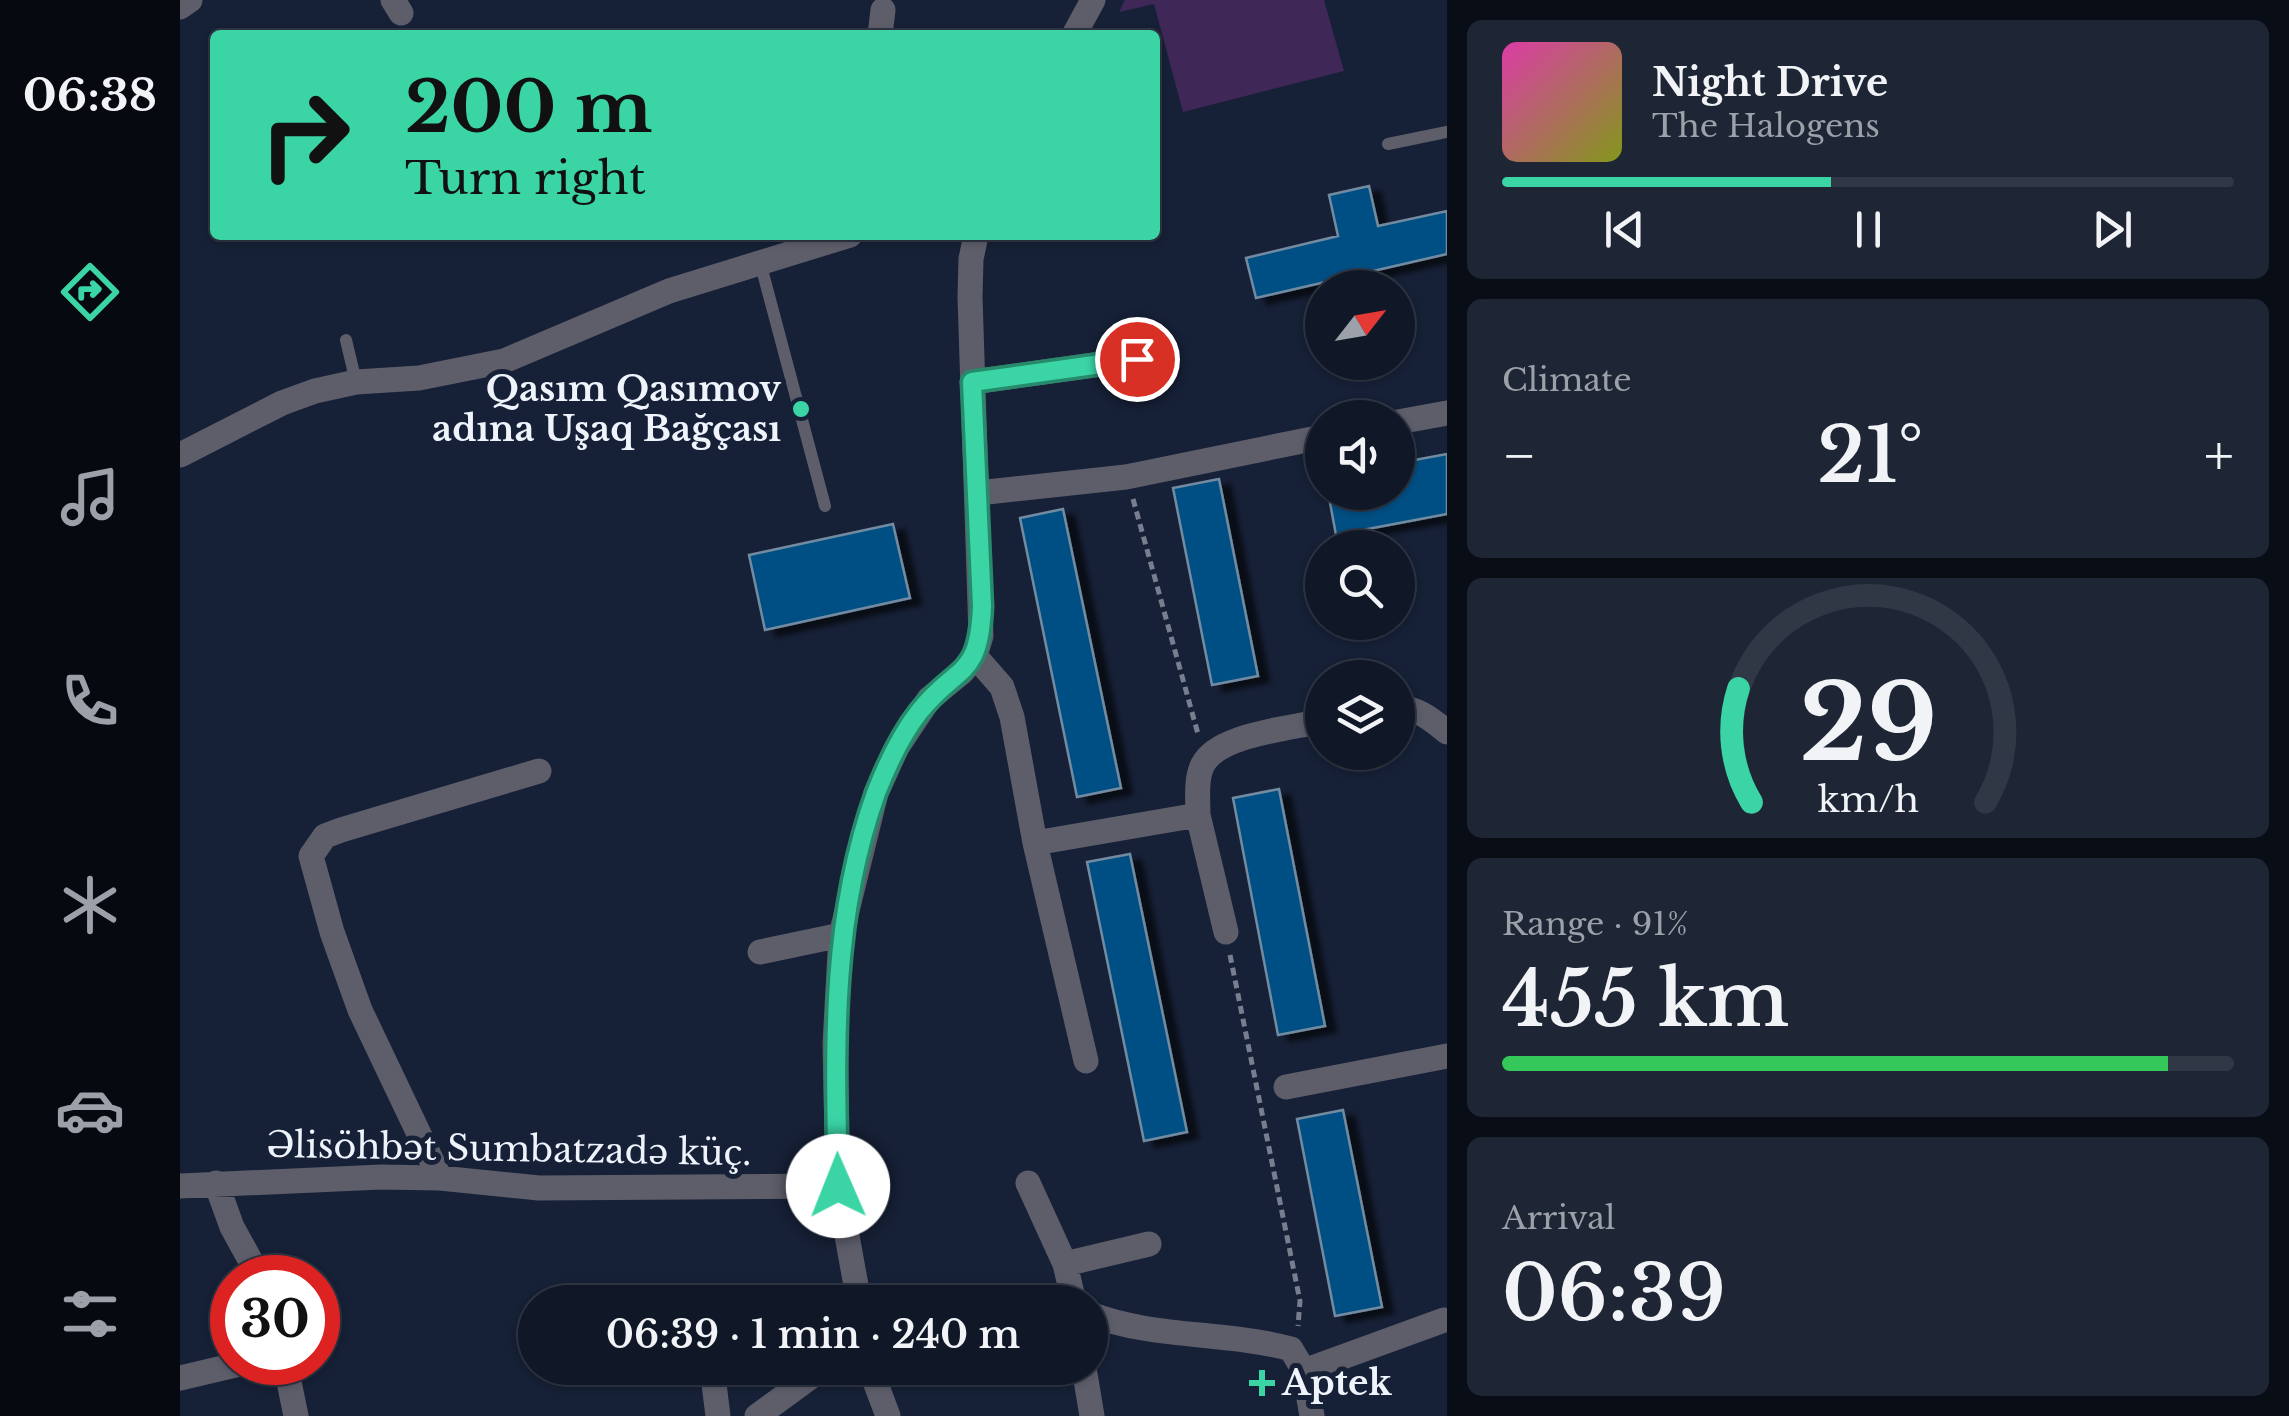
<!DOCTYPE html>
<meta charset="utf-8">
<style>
:root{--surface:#101828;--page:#1e2534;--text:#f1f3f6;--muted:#9ca0a8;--line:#303745;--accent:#3ad4a5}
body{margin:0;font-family:"Libre Baskerville",serif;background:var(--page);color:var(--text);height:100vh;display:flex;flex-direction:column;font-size:38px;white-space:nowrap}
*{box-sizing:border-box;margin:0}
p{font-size:32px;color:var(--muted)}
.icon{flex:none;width:55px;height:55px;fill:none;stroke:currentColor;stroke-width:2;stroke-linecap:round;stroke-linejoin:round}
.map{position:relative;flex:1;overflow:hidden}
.details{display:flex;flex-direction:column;gap:20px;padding:20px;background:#090d16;width:842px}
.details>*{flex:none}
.guide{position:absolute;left:30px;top:30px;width:950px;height:210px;border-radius:10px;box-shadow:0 2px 8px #0004,0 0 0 2px var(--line);background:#3ad4a5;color:#111;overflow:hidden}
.needle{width:65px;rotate:59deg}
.controls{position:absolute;left:1125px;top:270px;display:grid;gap:20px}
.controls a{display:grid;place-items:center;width:110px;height:110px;border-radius:50%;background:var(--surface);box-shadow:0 2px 8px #0004,0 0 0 2px var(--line);font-size:50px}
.speed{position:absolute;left:30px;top:1255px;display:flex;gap:20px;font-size:50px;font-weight:700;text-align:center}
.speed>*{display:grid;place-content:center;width:130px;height:130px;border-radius:50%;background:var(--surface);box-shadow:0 2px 8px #0004,0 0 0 2px var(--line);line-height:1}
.speed .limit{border:15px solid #d22;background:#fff;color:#111}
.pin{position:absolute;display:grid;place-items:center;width:85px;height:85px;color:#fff;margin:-42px;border:5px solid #fff;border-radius:50%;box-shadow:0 2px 10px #0007}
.me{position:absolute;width:110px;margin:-55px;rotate:359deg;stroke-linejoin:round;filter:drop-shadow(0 0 8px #0008)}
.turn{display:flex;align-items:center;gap:35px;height:210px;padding:0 30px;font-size:45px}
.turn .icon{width:130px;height:130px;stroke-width:2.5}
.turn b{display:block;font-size:70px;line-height:85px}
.big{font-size:75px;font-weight:600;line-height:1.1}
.details .card{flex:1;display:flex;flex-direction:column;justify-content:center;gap:15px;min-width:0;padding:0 35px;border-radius:15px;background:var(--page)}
.details .dial{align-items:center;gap:0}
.dial svg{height:260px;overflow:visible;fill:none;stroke:var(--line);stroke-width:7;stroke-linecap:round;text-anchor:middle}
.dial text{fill:var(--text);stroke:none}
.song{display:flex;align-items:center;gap:30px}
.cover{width:120px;height:120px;border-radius:15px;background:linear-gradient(135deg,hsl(320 70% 55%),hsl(70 70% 35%))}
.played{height:10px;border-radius:5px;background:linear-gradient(90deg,var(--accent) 45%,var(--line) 45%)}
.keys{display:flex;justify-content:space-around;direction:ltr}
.heat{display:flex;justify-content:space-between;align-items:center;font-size:55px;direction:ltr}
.charge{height:15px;border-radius:8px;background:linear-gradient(90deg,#34c759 91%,var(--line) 0)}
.trip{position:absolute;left:338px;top:1285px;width:590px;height:100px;border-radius:50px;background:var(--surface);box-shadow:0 2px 8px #0004,0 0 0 2px var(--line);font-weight:600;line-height:100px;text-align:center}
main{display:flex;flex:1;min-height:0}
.tab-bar{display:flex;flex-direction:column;width:180px;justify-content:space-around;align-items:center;background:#060a10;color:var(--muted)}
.tab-bar .icon{width:70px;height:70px}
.tab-bar .active{color:var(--accent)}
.tab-bar b{font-size:45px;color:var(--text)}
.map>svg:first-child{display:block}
.green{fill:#3f2857}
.building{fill:#005084;stroke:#728ba1;stroke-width:2.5;filter:url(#shadow)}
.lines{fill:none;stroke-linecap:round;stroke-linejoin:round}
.path{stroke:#777e8e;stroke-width:5;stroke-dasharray:8 5;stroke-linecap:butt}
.service{stroke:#5e5e6b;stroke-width:12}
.minor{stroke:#5e5e6b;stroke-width:25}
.route-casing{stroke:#268a6b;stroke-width:25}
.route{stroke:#3ad4a5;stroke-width:18}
.poi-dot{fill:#3ad4a5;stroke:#162036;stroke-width:4}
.labels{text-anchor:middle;stroke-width:10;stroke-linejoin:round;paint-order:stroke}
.poi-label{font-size:35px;font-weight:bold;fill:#eff3fc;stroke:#162036;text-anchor:end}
.street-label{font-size:35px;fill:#eff3fc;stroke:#162036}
</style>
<main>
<nav class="tab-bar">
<b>06:38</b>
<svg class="icon active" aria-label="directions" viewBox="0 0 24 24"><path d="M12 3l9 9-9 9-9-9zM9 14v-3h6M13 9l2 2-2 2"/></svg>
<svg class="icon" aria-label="music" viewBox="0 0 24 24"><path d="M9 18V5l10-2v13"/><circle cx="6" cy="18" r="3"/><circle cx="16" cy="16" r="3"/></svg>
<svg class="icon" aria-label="phone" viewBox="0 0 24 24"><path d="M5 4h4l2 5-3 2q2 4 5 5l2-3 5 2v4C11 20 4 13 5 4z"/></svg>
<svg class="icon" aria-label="climate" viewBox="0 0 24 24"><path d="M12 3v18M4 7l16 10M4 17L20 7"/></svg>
<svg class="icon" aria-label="car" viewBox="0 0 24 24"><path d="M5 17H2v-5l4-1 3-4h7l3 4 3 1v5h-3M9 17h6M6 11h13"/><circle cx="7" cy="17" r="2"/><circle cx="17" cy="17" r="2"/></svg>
<svg class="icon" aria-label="filters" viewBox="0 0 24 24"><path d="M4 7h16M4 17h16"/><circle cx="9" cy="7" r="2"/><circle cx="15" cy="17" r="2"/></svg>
</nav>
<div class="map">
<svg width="1267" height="1416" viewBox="0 0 1267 1416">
<defs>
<filter id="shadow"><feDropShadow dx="11" dy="6" stdDeviation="2.5" flood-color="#0009"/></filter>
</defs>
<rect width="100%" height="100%" fill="#162036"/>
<!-- green -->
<path class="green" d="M945,0h199l20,71 -161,41 -29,-108 -35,8z"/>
<!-- building -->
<path class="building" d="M1189,186l9,40 69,-15v43l-191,44 -10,-40 92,-22 -9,-41z
M1267,454v60l-111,21 -8,-43h70v-29z
M1039,479l39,197 -46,9 -39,-197z
M883,509l58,279 -44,9 -57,-279z
M713,524l17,74 -145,32 -16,-75z
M1099,789l46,237 -47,9 -45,-237z
M950,854l57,278 -43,9 -57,-279z
M1163,1110l39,197 -47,9 -38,-197z"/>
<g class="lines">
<!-- path -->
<path class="path" d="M953,499l65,235
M1050,955l70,346 -2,25"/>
<!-- service -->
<path class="service" d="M1208,144l59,-12
M580,262l65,244
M166,340l10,42"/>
<!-- minor -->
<path class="minor" d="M213,0l8,13
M0,7l10,-7
M700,35l3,-25
M894,35l19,-35
M792,382l165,-23
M1218,422l49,-9
M0,455l102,-52 33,-12 41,-9 63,-4 85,-17 165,-70 181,-56
M798,493l148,-16 196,-40
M795,656l27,31 10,30 23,126 51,218
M1218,708c19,-1 34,12 49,24
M1018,815l28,117
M855,843l163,-28c0,-16 -3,-40 7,-54 19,-27 87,-33 117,-40
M580,952l81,-17
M1106,1087l161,-31
M260,1178l-80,-168 -28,-78 -21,-76 14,-20 16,-6 198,-59
M36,1183l16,44 28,51
M848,1183l37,81 9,38
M0,1186l201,-9 59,1 99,10 299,-2
M885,1264l84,-20
M679,1302l-21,-116 -3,-143 6,-108 35,-142 21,-46 32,-48 33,-27 13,-16 6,-20 -11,-339 1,-38 5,-24
M823,1302h45
M910,1314c65,25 135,17 201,35l13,22 8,45
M105,1362l11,54
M532,1368l6,48
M690,1368l18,48
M904,1368l8,48
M1124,1371l140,-51
M0,1378l68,-16
M577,1416l66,-48"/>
</g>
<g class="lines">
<defs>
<path id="route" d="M658,1186c-3,-134 -8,-265 38,-393 11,-28 25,-58 43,-81 39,-49 60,-32 63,-106l-10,-224 165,-23"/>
</defs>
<!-- route casing -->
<use href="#route" class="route-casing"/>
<!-- route -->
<use href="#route" class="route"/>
</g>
<!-- markers -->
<g class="poi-dot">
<circle cx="621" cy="409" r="10"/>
<path d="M1077 1368h10v10h10v10h-10v10h-10v-10h-10v-10h10z"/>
</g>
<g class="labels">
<!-- poi labels -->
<g class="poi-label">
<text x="601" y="401">Qasım Qasımov<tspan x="601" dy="40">adına Uşaq Bağçası</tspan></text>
<text x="1102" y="1395" text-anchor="start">Aptek</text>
</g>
<!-- street labels -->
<g class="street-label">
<text transform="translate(329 1149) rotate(1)" y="12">Əlisöhbət Sumbatzadə küç.</text>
</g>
</g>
</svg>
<div class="controls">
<a><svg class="needle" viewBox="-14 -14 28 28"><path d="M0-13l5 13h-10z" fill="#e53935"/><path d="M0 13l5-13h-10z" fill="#9ca0a8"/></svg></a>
<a><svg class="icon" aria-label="sound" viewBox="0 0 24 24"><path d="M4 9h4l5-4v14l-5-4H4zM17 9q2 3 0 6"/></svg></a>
<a><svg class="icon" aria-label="search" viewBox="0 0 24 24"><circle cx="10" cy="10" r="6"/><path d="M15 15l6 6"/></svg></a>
<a><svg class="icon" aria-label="layers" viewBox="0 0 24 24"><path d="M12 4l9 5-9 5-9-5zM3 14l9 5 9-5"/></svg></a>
</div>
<div class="speed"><div class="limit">30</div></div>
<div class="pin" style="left:957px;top:359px;background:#d93025"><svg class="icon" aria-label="arrive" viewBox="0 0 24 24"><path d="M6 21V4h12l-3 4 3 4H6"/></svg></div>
<svg class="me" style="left:658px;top:1186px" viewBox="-20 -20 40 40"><circle r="19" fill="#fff"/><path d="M0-13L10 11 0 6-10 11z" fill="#3ad4a5"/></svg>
<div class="trip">06:39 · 1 min · 240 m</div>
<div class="guide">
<div class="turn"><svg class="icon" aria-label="right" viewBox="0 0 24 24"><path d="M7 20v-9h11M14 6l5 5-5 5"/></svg><div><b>200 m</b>Turn right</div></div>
</div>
</div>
<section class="details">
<div class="card">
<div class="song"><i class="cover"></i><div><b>Night Drive</b><p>The Halogens</p></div></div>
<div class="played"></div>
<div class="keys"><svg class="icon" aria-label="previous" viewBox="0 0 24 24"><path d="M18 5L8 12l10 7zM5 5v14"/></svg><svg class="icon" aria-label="pause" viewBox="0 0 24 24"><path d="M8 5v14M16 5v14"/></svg><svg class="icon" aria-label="next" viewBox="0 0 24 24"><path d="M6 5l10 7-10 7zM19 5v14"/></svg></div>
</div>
<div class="card"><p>Climate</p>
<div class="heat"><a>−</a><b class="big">21°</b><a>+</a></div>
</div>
<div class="card dial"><svg viewBox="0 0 100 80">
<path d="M14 69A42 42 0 1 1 86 69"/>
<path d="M14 69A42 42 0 0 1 10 34" stroke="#3ad4a5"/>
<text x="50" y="56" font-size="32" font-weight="700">29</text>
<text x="50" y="72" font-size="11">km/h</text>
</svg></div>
<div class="card"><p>Range · 91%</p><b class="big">455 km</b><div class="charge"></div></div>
<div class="card"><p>Arrival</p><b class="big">06:39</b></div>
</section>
</main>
